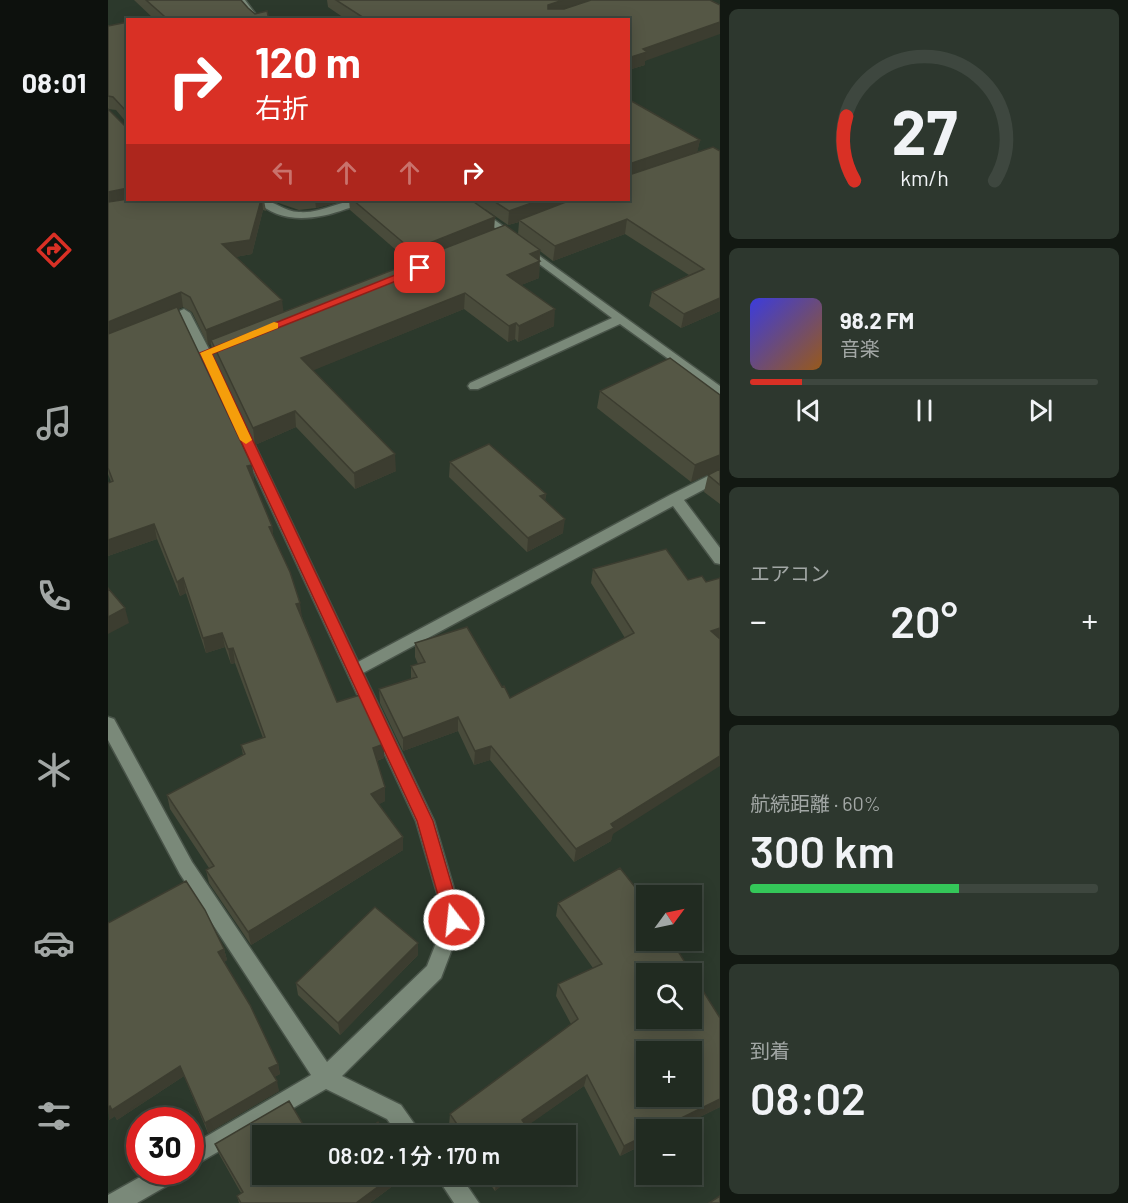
<!DOCTYPE html>
<html lang="ja">
<meta charset="utf-8">
<style>
:root{--surface:#212b21;--page:#2d372e;--text:#f1f3f6;--muted:#a2a7a5;--line:#3e473f;--accent:#d93025}
body{margin:0;font-family:Barlow,"Noto Sans JP",sans-serif;background:var(--page);color:var(--text);height:100vh;display:flex;flex-direction:column;font-size:22px;white-space:nowrap}
*{box-sizing:border-box;margin:0}
p{font-size:20px;color:var(--muted)}
.icon{flex:none;width:33px;height:33px;fill:none;stroke:currentColor;stroke-width:2;stroke-linecap:round;stroke-linejoin:round}
.map{position:relative;flex:1;overflow:hidden}
.details{display:flex;flex-direction:column;gap:9px;padding:9px;background:#121812;width:408px}
.details>*{flex:none}
.hud{position:absolute;left:18px;top:18px;width:504px;height:183px;border-radius:0px;box-shadow:0 3px 15px #0003,0 0 0 2px var(--line);background:#d93025;color:#fff;overflow:hidden}
.needle{width:39px;rotate:57deg}
.controls{position:absolute;left:528px;top:885px;display:grid;gap:12px}
.controls a{display:grid;place-items:center;width:66px;height:66px;border-radius:0px;background:var(--surface);box-shadow:0 3px 15px #0003,0 0 0 2px var(--line);font-size:30px}
.speed{position:absolute;left:18px;top:1107px;display:flex;gap:12px;font-size:30px;font-weight:700;text-align:center}
.speed>*{display:grid;place-content:center;width:78px;height:78px;border-radius:50%;background:var(--surface);box-shadow:0 3px 15px #0003,0 0 0 2px var(--line);line-height:1}
.speed .limit{border:9px solid #d22;background:#fff;color:#111}
.pin{position:absolute;display:grid;place-items:center;width:51px;height:51px;color:#fff;margin:-26px;border-radius:12px;box-shadow:0 3px 9px #0006}
.me{position:absolute;width:66px;margin:-33px;rotate:344deg;stroke-linejoin:round;filter:drop-shadow(0 0 4px #0008)}
.turn{display:flex;align-items:center;gap:21px;height:126px;padding:0 30px;font-size:27px}
.turn .icon{width:78px;height:78px;stroke-width:2.5}
.turn b{display:block;font-size:42px;line-height:51px}
.lanes{display:flex;align-items:center;height:57px;padding:0 30px;background:#0003;justify-content:center;gap:30px;direction:ltr}
.lanes .off{opacity:.35}
.big{font-size:45px;font-weight:600;line-height:1.1}
.details .card{flex:1;display:flex;flex-direction:column;justify-content:center;gap:9px;min-width:0;padding:0 21px;border-radius:9px;background:var(--page)}
.details .dial{align-items:center;gap:0}
.dial svg{height:156px;overflow:visible;fill:none;stroke:var(--line);stroke-width:7;stroke-linecap:round;text-anchor:middle}
.dial text{fill:var(--text);stroke:none}
.song{display:flex;align-items:center;gap:18px}
.cover{width:72px;height:72px;border-radius:9px;background:linear-gradient(135deg,hsl(240 70% 55%),hsl(30 70% 35%))}
.played{height:6px;border-radius:3px;background:linear-gradient(90deg,var(--accent) 15%,var(--line) 15%)}
.keys{display:flex;justify-content:space-around;direction:ltr}
.heat{display:flex;justify-content:space-between;align-items:center;font-size:33px;direction:ltr}
.charge{height:9px;border-radius:4px;background:linear-gradient(90deg,#34c759 60%,var(--line) 0)}
.trip{position:absolute;left:144px;top:1125px;width:324px;height:60px;border-radius:0px;background:var(--surface);box-shadow:0 3px 15px #0003,0 0 0 2px var(--line);font-weight:600;line-height:60px;text-align:center}
main{display:flex;flex:1;min-height:0}
.dock{display:flex;flex-direction:column;width:108px;justify-content:space-around;align-items:center;background:#0d110d;color:var(--muted)}
.dock .icon{width:42px;height:42px}
.dock .current{color:var(--accent)}
.dock b{font-size:27px;color:var(--text)}
.map>svg:first-child{display:block}
.lines{fill:none;stroke-linecap:round;stroke-linejoin:round}
.street-casing{stroke:#495449;stroke-width:3}
.street{fill:#7a8979;fill-rule:evenodd}
.wall{fill:#494b3b;fill-rule:evenodd}
.shaded-wall{fill:#3c3d30}
.building{fill:#555745;stroke:#3c3d30;stroke-width:1.5;fill-rule:evenodd}
.route{fill:#d93025;stroke:#8d1f18;stroke-width:1.5}
.slow{fill:#f59e0b}
</style>
<main>
<nav class="dock">
<b>08:01</b>
<svg class="icon current" aria-label="directions" viewBox="0 0 24 24"><path d="M12 3l9 9-9 9-9-9zM9 14v-3h6M13 9l2 2-2 2"/></svg>
<svg class="icon" aria-label="music" viewBox="0 0 24 24"><path d="M9 18V5l10-2v13"/><circle cx="6" cy="18" r="3"/><circle cx="16" cy="16" r="3"/></svg>
<svg class="icon" aria-label="phone" viewBox="0 0 24 24"><path d="M5 4h4l2 5-3 2q2 4 5 5l2-3 5 2v4C11 20 4 13 5 4z"/></svg>
<svg class="icon" aria-label="climate" viewBox="0 0 24 24"><path d="M12 3v18M4 7l16 10M4 17L20 7"/></svg>
<svg class="icon" aria-label="car" viewBox="0 0 24 24"><path d="M5 17H2v-5l4-1 3-4h7l3 4 3 1v5h-3M9 17h6M6 11h13"/><circle cx="7" cy="17" r="2"/><circle cx="17" cy="17" r="2"/></svg>
<svg class="icon" aria-label="filters" viewBox="0 0 24 24"><path d="M4 7h16M4 17h16"/><circle cx="9" cy="7" r="2"/><circle cx="15" cy="17" r="2"/></svg>
</nav>
<div class="map">
<svg width="612" height="1203" viewBox="0 0 612 1203">
<rect width="100%" height="100%" fill="#2c392c"/>
<g class="lines">
<defs>
<path id="street" d="M129,0h8l15,20h-9z
M148,200c16,-2 27,12 43,12 24,2 45,-15 68,-12 -5,5 -14,7 -21,9 -30,11 -66,16 -90,-9z
M348,200h11l44,32 -5,3 -4,-1z
M415,244l197,142v10l-100,-72 -142,65h-8l-2,-3 2,-3 142,-65 -93,-69v-4z
M76,309l6,4 21,40 147,309 312,-167 50,-25v11l-36,19 36,48v16l-5,-1 -42,-57 -310,167 71,148 29,99 -22,58 -99,98 59,29 22,31h-24l-12,-17 -61,-30 -136,79v-22l121,-71 -131,-201 -72,-134v-23l6,2 78,143 135,200 100,-96 18,-46 -29,-99 -217,-468 -18,-35 -18,7 -6,-4z
M41,1172h31l-3,8 -40,23h-29v-8z
M327,1174h24l20,29h-25z"/>
</defs>
<!-- street casing -->
<use href="#street" class="street-casing"/>
<!-- street -->
<use href="#street" class="street"/>
</g>
<!-- wall -->
<path class="wall" d="M26,0h107l7,8 7,6 14,6 -116,-2z
M219,0h383l-65,61v4l-17,5v-50h-281l-19,-13z
M20,22v178h136l2,11 -3,-1 -11,44 -17,3 48,55 128,-49 -61,-53 -1,-10h279l72,-60 -3,12 23,-1v160l-39,17 -32,-22 3,-14 37,-17 -64,-41 -72,27 -13,-10 -1,27 -18,7 33,41 -36,16 -3,-3 -7,3 -44,-33 -151,61 83,101 -41,18 -59,-62 -41,18 -42,-89 -2,-12 -3,1 -16,-33 -9,-5 -5,2 74,156 2,15h-1l19,46 1,11 29,80 35,85 47,42v14l-7,3 8,26v14l-6,3 24,46 -152,95 -42,-62 -3,-13 3,-2 -39,-59 -3,-14 76,-40 -2,-10 22,-7 -28,-75 -4,1 -6,-17 -19,6 -20,-60 -6,3 -23,-57 -49,17v-73l3,-1 -3,-8v-365l16,16h3v-2l-11,-13 -8,-1v-83zM377,209l23,16 11,-3 -1,12 -23,-5z
M162,200h77l-31,8 -17,2z
M492,391l120,4v109l-16,-12 4,-17 10,-5 -27,12 -94,-74z
M342,462l96,32 -1,7 18,32 -36,19 -78,-75z
M558,549l-55,292 -37,21 -84,-102 -16,5 -16,-34 -55,20 -23,-48 -1,-14 32,-10v-13l7,-2 -3,-7v-14l87,44 8,11 115,-60 -34,-55 2,-14z
M450,903l162,115v89l-100,49 -36,-70 -58,40 7,10h-76l-8,-11 1,-11 121,-90 -15,-28 2,-12 35,-16 -37,-52z
M0,923l116,26 3,11 -3,2 54,102 2,10 -6,3 5,14 -71,42 -24,-57 -67,44 -2,-4 -6,4z
M310,955l-78,80 -42,-40 -2,-12z
M107,1144l47,30 144,2 -36,27h-131l-2,-7 4,-3 -22,-39z
M375,1174h33l-21,17z"/>
<!-- shaded-wall -->
<path class="shaded-wall" d="M455,0h36l-52,18 1,-13z
M612,22v12l-75,27v4l-17,5v-12l15,-9z
M592,140l-3,13 -69,24 1,-13z
M20,188v12l-20,7v-15z
M153,200h1l1,10 -11,44 -28,5 -2,-15z
M207,200h32l-31,8z
M432,200h36l-57,20v2l-11,3 1,-14z
M387,217l-1,14 -72,26v3l-10,4v-14z
M519,219l-2,15 -72,27 2,-15z
M432,250l-1,28 -33,13 1,-16 23,-21z
M73,292l2,15 -75,31v-16z
M357,293l-1,16 -162,66 -1,-17z
M612,298v13l-39,17 3,-14z
M174,300l2,15 -73,25v4l-3,1 -2,-15z
M447,309l-1,17 -36,16 1,-16z
M408,323l-1,16 -7,3 1,-16z
M187,411l1,16 -41,18 -2,-17z
M287,454l1,17 -41,18 -1,-16z
M612,455v14l-29,13 4,-17z
M144,465l2,15 -5,1 -2,-15z
M438,494l-2,14 -4,-12z
M457,519l-2,14 -36,19 1,-14z
M46,524l3,15 -49,17v-16z
M164,526l2,15 -5,-14z
M75,578l3,15 -6,3 -3,-14z
M192,603l2,14 -6,-13z
M17,608l4,15 -21,11v-17z
M612,628v13l-9,-10z
M114,633l3,14 -19,6 -3,-15z
M125,648l2,15 -4,1 -3,-15z
M350,717v14l-55,20v-13z
M276,744v14l-11,4v-14z
M383,746l-1,14 -16,5 1,-14z
M612,756v10l-107,68 -2,7 -37,21 2,-13 35,-25z
M277,787v14l-13,7 -1,-14z
M295,837v13l-152,95 -3,-13z
M310,943v12l-78,80 -2,-12z
M116,949l3,11 -6,4 -3,-12z
M170,1064l2,10 -9,5 -2,-11z
M72,1066l4,10 -67,44 -2,-4 -6,4 -1,-13z
M479,1075l-3,11 -64,45 2,-11z
M169,1081l2,10 -71,42 -3,-10z
M612,1099v8l-46,23h-17z
M538,1135v8l-26,13 4,-10z
M287,1174h11v2l-36,27h-14z
M397,1174h11l-21,17 1,-10z"/>
<!-- building -->
<path class="building" d="M38,0h95l7,8 7,6 12,-3 2,9h-127l22,-4z
M228,0h227l-15,5v4h16l27,-9h119l10,5v17l-77,27 4,3 -19,6v-38h-261z
M20,22v166l-20,4v-83l16,16h3v-13l-14,-15 -5,-1v-70z
M520,99l72,41 -71,24v11l84,-28 7,4v147l-36,16 -32,-22 52,-23 -77,-50 -72,27 -36,-26 52,-20h57z
M20,199l133,1 -11,40 -28,4 60,56 -76,30 -16,-33 -9,-5 -73,30v-120z
M245,200h118l24,17 -83,33z
M384,200h48l-31,11z
M397,225l35,25 -10,4 10,7 -33,14 48,34 -36,17 -3,-3 -7,3 -44,-33 -164,65 94,96 -41,19 -59,-62 -42,17 -42,-88 213,-82 -2,-1z
M69,307l75,158 -5,1 25,60 -3,1 21,45 10,31 -4,1 41,98 23,-7 24,49 -11,4 12,39 -14,7 32,43 -155,95 -42,-62 8,-4 -47,-71 78,-41 -4,-9 24,-8 -32,-89 -5,1 -6,-16 -19,5 -20,-60 -6,4 -23,-58 -46,16v-57l5,-2 -5,-13v-134z
M562,358l50,37v60l-25,10 -95,-74z
M381,444l57,50 -6,2 25,23 -37,19 -78,-76z
M612,469v16l-12,-10z
M558,549l22,31 14,-4 4,6 14,-4v50l-9,3 9,8v117l-109,68 3,4 -38,21 -85,-103 -16,5 -17,-34 -55,21 -24,-49 38,-12 -6,-11 14,-4 -10,-19 52,-16 35,60 2,-1 6,12 124,-65 -41,-64z
M0,588l17,20 -17,9z
M512,868l26,33v39h25l49,78v81l-63,31h-11v5l-22,11 -37,-71 -65,45 11,16h-68l-15,-22 128,-95 -20,-35 44,-20 -44,-61zM538,974h46v44h-46zM538,1052h46v44h-46z
M78,881l19,29 19,39 -6,3 32,53 28,59 -9,4 8,13 -72,42 -25,-57 -68,44 -2,-4 -2,1v-184z
M267,907l43,36 -80,80 -42,-40z
M181,1101l21,35h-48v38h133l-39,29h-115l-4,-7 6,-4 -28,-48z
M270,1122l8,14h-27z
M384,1174h13l-9,7z
M612,1196v7h-11z"/>
<!-- route -->
<path class="route" d="M312,265l5,3 -1,2 -212,84 221,467 29,99 -2,5 -6,3 -6,-3 -3,-5 -28,-99 -217,-468z"/>
<!-- slow -->
<path class="slow" d="M166,322l4,1v5l-66,26 40,86 -6,4 -6,-4 -40,-87z"/>
</svg>
<div class="controls">
<a><svg class="needle" viewBox="-14 -14 28 28"><path d="M0-13l5 13h-10z" fill="#e53935"/><path d="M0 13l5-13h-10z" fill="#a2a7a5"/></svg></a>
<a><svg class="icon" aria-label="search" viewBox="0 0 24 24"><circle cx="10" cy="10" r="6"/><path d="M15 15l6 6"/></svg></a>
<a>+</a>
<a>−</a>
</div>
<div class="speed"><div class="limit">30</div></div>
<div class="pin" style="left:312px;top:268px;background:#d93025"><svg class="icon" aria-label="arrive" viewBox="0 0 24 24"><path d="M6 21V4h12l-3 4 3 4H6"/></svg></div>
<svg class="me" style="left:346px;top:920px" viewBox="-20 -20 40 40"><circle r="17" fill="#d93025" stroke="#fff" stroke-width="3"/><path d="M0-11L8 9 0 5-8 9z" fill="#fff"/></svg>
<div class="trip">08:02 · 1 分 · 170 m</div>
<div class="hud">
<div class="turn"><svg class="icon" aria-label="right" viewBox="0 0 24 24"><path d="M7 20v-9h11M14 6l5 5-5 5"/></svg><div><b>120 m</b>右折</div></div>
<div class="lanes"><svg class="icon off" aria-label="left" viewBox="0 0 24 24"><path d="M17 20v-9H6M10 6l-5 5 5 5"/></svg><svg class="icon off" aria-label="ahead" viewBox="0 0 24 24"><path d="M12 20V5M6 11l6-6 6 6"/></svg><svg class="icon off" aria-label="ahead" viewBox="0 0 24 24"><path d="M12 20V5M6 11l6-6 6 6"/></svg><svg class="icon" aria-label="right" viewBox="0 0 24 24"><path d="M7 20v-9h11M14 6l5 5-5 5"/></svg></div>
</div>
</div>
<section class="details">
<div class="card dial"><svg viewBox="0 0 100 80">
<path d="M14 69A42 42 0 1 1 86 69"/>
<path d="M14 69A42 42 0 0 1 10 36" stroke="#d93025"/>
<text x="50" y="56" font-size="32" font-weight="700">27</text>
<text x="50" y="72" font-size="11">km/h</text>
</svg></div>
<div class="card">
<div class="song"><i class="cover"></i><div><b>98.2 FM</b><p>音楽</p></div></div>
<div class="played"></div>
<div class="keys"><svg class="icon" aria-label="previous" viewBox="0 0 24 24"><path d="M18 5L8 12l10 7zM5 5v14"/></svg><svg class="icon" aria-label="pause" viewBox="0 0 24 24"><path d="M8 5v14M16 5v14"/></svg><svg class="icon" aria-label="next" viewBox="0 0 24 24"><path d="M6 5l10 7-10 7zM19 5v14"/></svg></div>
</div>
<div class="card"><p>エアコン</p>
<div class="heat"><a>−</a><b class="big">20°</b><a>+</a></div>
</div>
<div class="card"><p>航続距離 · 60%</p><b class="big">300 km</b><div class="charge"></div></div>
<div class="card"><p>到着</p><b class="big">08:02</b></div>
</section>
</main>
